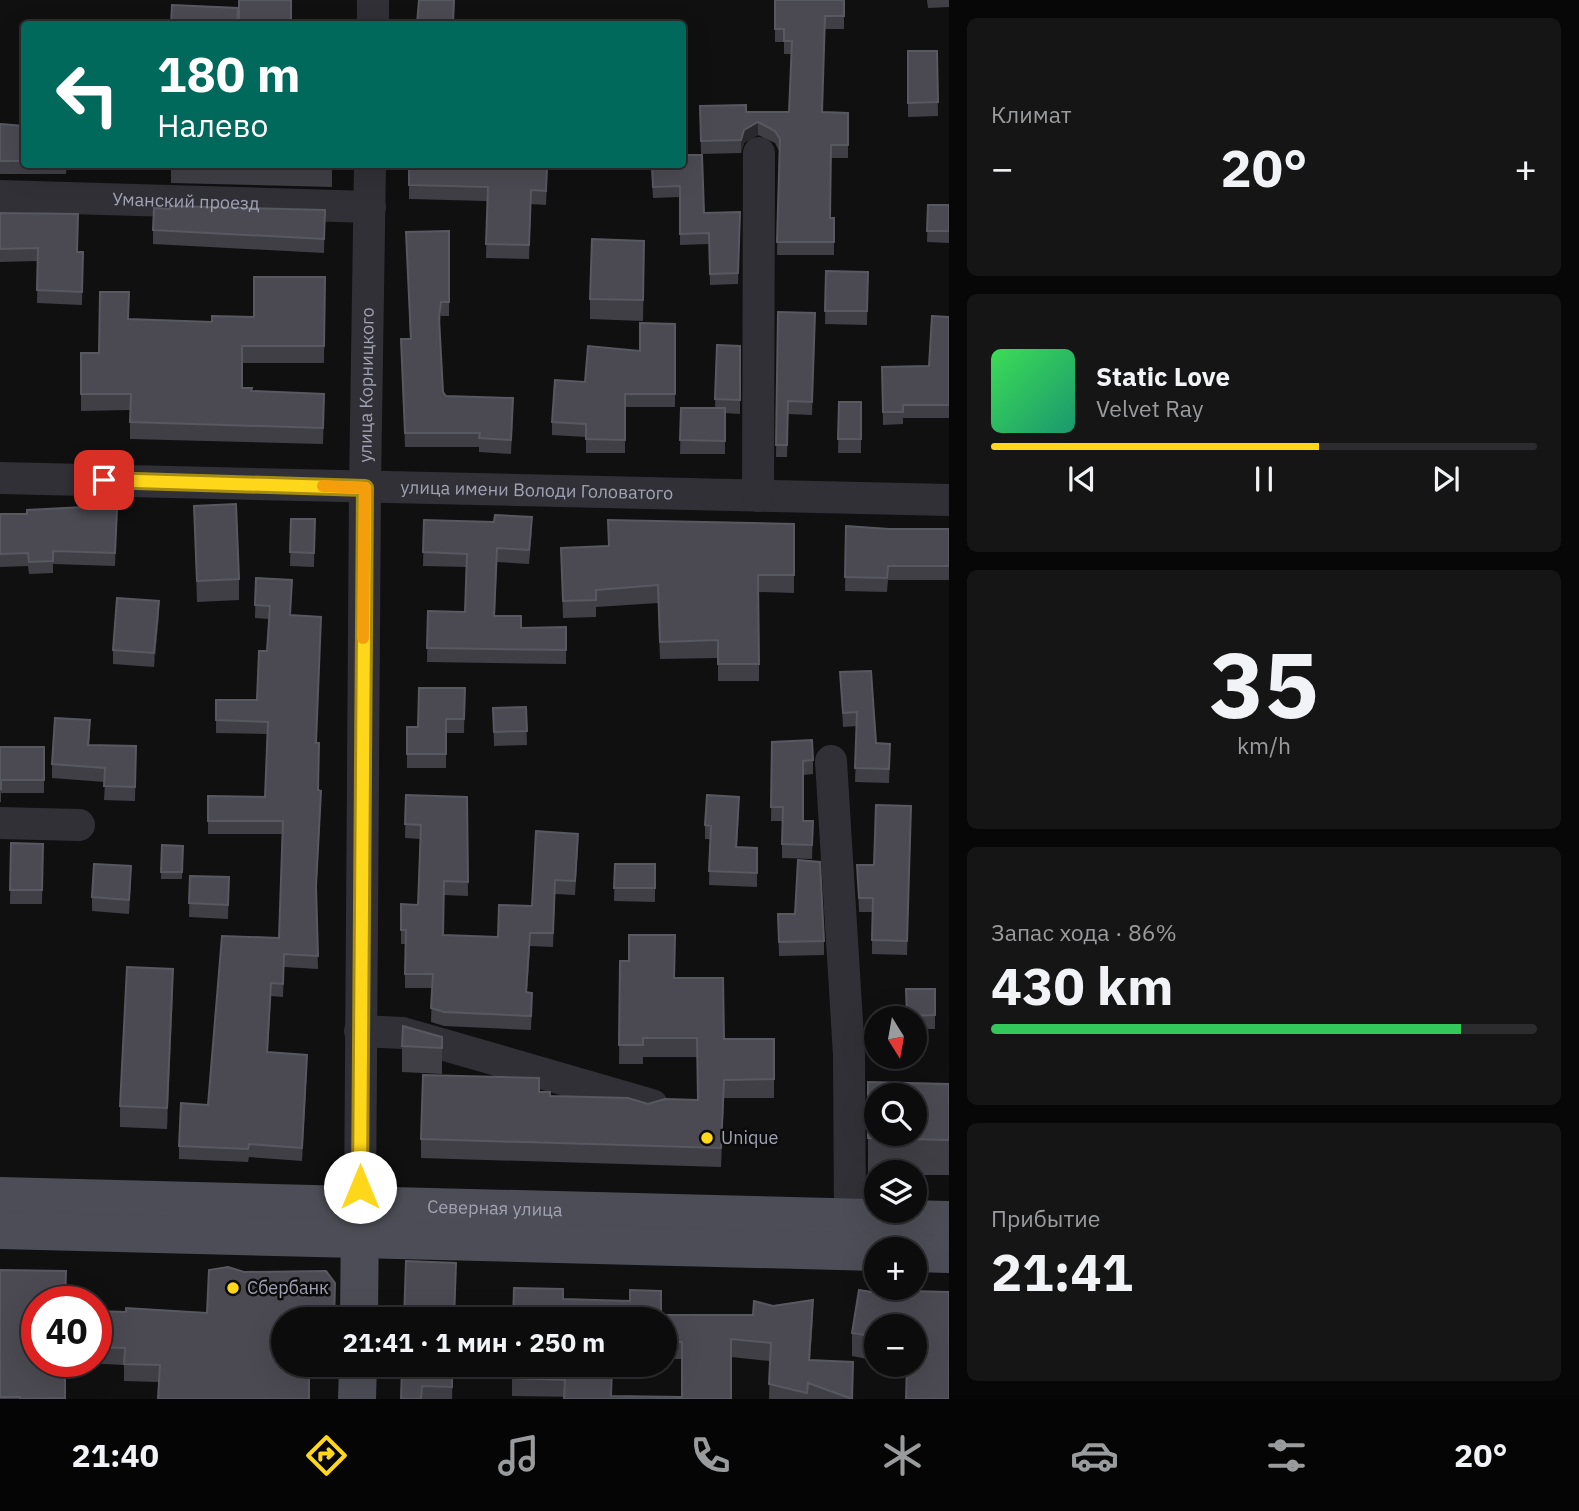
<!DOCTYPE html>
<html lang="ru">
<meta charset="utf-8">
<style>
:root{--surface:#0c0c0d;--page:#151516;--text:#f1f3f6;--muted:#9a9b9d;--line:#2c2c2e;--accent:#ffd71a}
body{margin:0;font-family:"IBM Plex Sans",sans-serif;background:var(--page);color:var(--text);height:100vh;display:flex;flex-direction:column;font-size:26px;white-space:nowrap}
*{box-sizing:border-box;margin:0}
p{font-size:23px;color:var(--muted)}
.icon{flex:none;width:38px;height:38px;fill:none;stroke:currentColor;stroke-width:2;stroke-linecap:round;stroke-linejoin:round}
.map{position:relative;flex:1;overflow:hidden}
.details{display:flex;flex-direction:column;gap:18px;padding:18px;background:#070707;width:630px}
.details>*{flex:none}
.hud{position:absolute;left:21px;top:21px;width:665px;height:147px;border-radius:7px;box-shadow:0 7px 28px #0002,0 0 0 2px var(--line);background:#00695c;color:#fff;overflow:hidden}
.needle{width:46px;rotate:169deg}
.controls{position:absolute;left:864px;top:1006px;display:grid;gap:14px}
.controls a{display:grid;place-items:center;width:63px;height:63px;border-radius:50%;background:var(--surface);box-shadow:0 7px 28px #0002,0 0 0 2px var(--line);font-size:35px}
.speed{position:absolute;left:21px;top:1286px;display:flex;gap:14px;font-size:35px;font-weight:700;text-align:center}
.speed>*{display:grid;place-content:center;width:91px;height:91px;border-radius:50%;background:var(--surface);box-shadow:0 7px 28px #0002,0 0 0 2px var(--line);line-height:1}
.speed .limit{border:10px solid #d22;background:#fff;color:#111}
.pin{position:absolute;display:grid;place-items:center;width:60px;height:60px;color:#fff;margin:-30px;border-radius:14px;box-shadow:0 4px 10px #0006}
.me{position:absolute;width:77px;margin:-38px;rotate:0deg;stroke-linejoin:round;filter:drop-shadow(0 0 5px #0008)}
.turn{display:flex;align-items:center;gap:24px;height:147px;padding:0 21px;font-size:32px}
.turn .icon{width:91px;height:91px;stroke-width:2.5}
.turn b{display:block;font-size:49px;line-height:60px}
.big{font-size:52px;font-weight:800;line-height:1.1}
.details .card{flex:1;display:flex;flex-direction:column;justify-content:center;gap:10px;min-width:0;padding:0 24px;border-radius:10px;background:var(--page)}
.details .dial{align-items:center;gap:0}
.dial b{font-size:91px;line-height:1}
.song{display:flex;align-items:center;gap:21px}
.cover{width:84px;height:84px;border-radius:10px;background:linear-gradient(135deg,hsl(130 70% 55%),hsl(160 70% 35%))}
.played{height:7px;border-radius:4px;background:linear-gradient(90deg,var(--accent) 60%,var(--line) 60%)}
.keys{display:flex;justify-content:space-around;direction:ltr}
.heat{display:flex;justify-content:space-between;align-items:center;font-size:38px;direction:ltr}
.charge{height:10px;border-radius:5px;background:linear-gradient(90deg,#34c759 86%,var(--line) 0)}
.trip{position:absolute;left:271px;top:1307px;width:406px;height:70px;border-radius:35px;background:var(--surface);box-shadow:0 7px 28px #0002,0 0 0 2px var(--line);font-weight:800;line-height:70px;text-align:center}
.tab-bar{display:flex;height:112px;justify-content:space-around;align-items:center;background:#050505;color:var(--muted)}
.tab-bar .icon{width:49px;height:49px}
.tab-bar .on{color:var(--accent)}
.tab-bar b{font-size:32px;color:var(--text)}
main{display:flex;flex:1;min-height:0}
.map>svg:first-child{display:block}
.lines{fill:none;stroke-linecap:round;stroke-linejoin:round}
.minor{stroke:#303036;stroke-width:32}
.major{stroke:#4c4d56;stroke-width:38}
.wall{fill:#403f46}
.shaded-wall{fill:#29282c}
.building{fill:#4b4a52;stroke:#585861;stroke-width:2;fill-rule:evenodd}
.route-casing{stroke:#a68c11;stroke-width:18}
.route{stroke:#ffd71a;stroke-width:12}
.slow{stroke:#f59e0b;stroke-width:12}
.poi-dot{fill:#ffd71a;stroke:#0b0b0c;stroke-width:2.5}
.labels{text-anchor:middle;stroke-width:5;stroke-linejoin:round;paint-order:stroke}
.street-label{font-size:18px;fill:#a0a2b3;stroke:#0b0b0c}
.poi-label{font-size:18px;fill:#a0a2b3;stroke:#0b0b0c;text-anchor:start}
</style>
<main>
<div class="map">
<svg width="949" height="1399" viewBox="0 0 949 1399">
<rect width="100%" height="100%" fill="#101011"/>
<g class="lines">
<!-- minor -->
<g class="minor">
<path d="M373,24v-24"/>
<path id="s1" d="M0,196l370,11"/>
<path id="s2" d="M0,478l949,22"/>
<path d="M758,496l1,-343"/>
<path d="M831,761l18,294 1,165"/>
<path d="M0,823l79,2"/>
<path d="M360,1031l43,2 249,72"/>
<path id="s3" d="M360,1207l5,-720 5,-323"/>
</g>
<!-- major -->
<g class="major">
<path id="s4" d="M0,1196l949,24"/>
<path d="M0,1230l877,22"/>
<path d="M915,1253l34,1"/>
<path d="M359,1320l1,-108"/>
<path d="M357,1399l1,-34"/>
</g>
</g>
<!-- wall -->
<path class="wall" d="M239,0h52v24h-52z
M775,0h69v29h-19l-3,83 26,1v45h-17l-1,60h4v37h-57l2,-104 -4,-8 -17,-8 -14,8 -3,10 -40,1 -1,-48 46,6h43l2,-58h-7v-12h-9z
M927,0h22v7l-21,1z
M908,51h29l1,65 -30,1z
M0,124l24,2v38h43l-1,10h-66z
M332,164v23l-161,-4v-18z
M409,164h139l-2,41 -15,-1 -2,55 -43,-1 1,-57 -78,-2z
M651,164h31l22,49 36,-1 -2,72 -28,1 -1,-41 -29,1v-48l-27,1z
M928,205h21v38l-22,-1z
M170,209l155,1 -1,43 -171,-9v-14z
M0,213l77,39h6l-1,53 -45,-2 1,-42 -38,1z
M449,231v85h-8l-2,12 4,64 3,4 67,16 -2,42 -32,-2v-5h-74l-4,-108h9l-4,-107z
M644,261l-1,60 -53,-2v-20z
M826,271l42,1 -1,53 -42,-1z
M325,277l-1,86h-82v25l82,23 -1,33 -193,-5v-29l-49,1v-58h18l30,-34 83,3 42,-5z
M778,312l37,1 -3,102 -24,-1 -1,43h-11z
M949,317v101h-46v6l-20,1 -1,-58 47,-1z
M675,324v83h-50v46h-39v-16l-34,-2v-13l33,-40 55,-31z
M717,345l23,1v68l-15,-1v41h-45l1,-46h34z
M839,402h22v51h-23z
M194,506l45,73v21l-42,2z
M117,509l-2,57 -62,-2v9l-24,1 -1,-8 -28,1v-53z
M291,519h24l-1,48 -24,-1z
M424,520l108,11 -3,33 -32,-2 -2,54 26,12 45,-1v37l-139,-2 1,-51 37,1 1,-45 -43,-1z
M608,520l186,4v69l-35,-1v89h-41v-23l-58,1 -2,-56 -62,4v10l-33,1 -2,-70 47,-2z
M846,526l43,3h60v51h-61l-1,12 -42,-1z
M256,578l35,37 26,128 1,47 3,13 -5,92 2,74 -34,-2 -1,30 -12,-1 -3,57 39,15 -5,93 -53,-4 -1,5 -69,-3v-13l29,-41 71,-167 3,-104h-74v-38l57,1 2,-63 -51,-1v-13l41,-20 10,-49 2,-32 -14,-1z
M159,615l-5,52 -41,-3v-14z
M840,672l36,71 14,15 -1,25 -34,-1 2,-56 -14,1z
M465,688l-1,45h-18v35h-39v-41h11z
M526,707l1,38 -33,1 -1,-38z
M90,734l-1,11 47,1 -1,55 -31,-1 1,-18 -53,-4v-14z
M772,742l41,18v14l-10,1v46h10l-1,38 -30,-1v-37h-11z
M0,747h44v46h-43v9h-1z
M406,795l61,2 1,99 -24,-1 -1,40 55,2 34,-31 46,-58 -3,47 -20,-1 -2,53 -23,-1 -3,46 5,14 -1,24 -87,-4 -13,-4 1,-34h-27v-44h-4v-40l17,1 3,-66 -16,-1z
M739,811l-2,36 20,1v39l-48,-2 1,-46h-5v-14z
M911,820l-4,135 -35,-1v-42h-13l-2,-47h17z
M11,843l32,1 -1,60h-32z
M162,845l21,1 -1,33h-21z
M615,864h40v38l-41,-1z
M190,876l39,1 -1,42 -39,-2z
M131,880l-2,34 -37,-3v-14z
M778,914l46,27v14l-45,1z
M620,961l54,17 50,61h50v59h-50l-3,69 -300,-9v-19l118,-47 11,4 98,8 49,-4v-43h-54v7h-24z
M173,989l-6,140 -47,-2v-21z
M906,989h29v40h-20v-11h-8z
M442,1037v37l-40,-2v-26z
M868,1082l81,2v91h-34v-3h-38v2h-9z
M0,1270l37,92h59v-51l111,2 37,-41 91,11 -1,37h-50l-125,62 -35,-1v-16l-59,-3v37h-65z
M859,1290l51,8v-7l39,1v107h-43l1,-32 -8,-2h16v-39h-38v35l-25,-5v-23z
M563,1299l98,16 152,2 -3,43 43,39h-84l1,-38 -39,-4v42l-219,-3v-31h101l-2,31 71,1v-38h-17v-39z
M453,1365l-1,34h-51z"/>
<!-- shaded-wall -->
<path class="shaded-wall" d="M758,122v13l-14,8 -3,10v-13l3,-10z
M441,302v14l-2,16v-14z
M159,601v14l-5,52v-14z
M739,797v14l-3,50v-14z
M131,866v14l-2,34v-14z
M530,933v13l-4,60v-14z
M173,969v20l-6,140v-21z
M307,1055v13l-5,93v-13z
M724,1080v18l-3,69v-19z
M456,1263l-1,57h-1z
M813,1300v17l-4,60v-17z
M452,1365h1l-1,34z"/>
<!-- building -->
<path class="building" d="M239,0h52v22l-52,-2z
M419,0h35l-1,24h-36z
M775,0h69v16h-19l-3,96 26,1v32h-17l-1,73h4v24h-57l3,-103 -5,-8 -17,-9 -14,8 -3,10 -40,1 -1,-35 46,-1v7h43l3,-71h-8v-12h-9z
M172,5l66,3 -1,16h-66z
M908,51h29l1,51 -30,1z
M0,124l24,2v35h-24z
M682,155h20l2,58 36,-1 -2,61 -28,1 -1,-41 -29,1v-48l-27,1 -1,-23h30z
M171,164h161v5z
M409,164h138l-1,27 -15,-1 -2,55 -43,-1 2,-57 -79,-2z
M928,205h21v26h-22z
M170,206l155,4 -1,29 -171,-9 1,-22 16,1z
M0,213l78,1 -1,38h6l-1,40 -45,-2 1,-42 -38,1z
M449,231v71h-8l-2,16 4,74 3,4 67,2 -2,42 -32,-2 1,-5h-75l-4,-94h10l-5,-107z
M592,239l52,2 -1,59 -53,-1z
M826,271l42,1 -1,39h-42z
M254,277h71l-1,69h-82v42h10l-1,3 73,3 -1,34 -193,-6 1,-28h-50v-41h18l1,-61h29l-1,27 84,3v-6l42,1z
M778,312l37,1 -3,89 -24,-1 -1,44h-11z
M932,316l17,1v88h-46v7h-20l-1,-45 47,-1z
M640,323l35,1v70h-50v46l-39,-1v-15l-34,-2 3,-42 30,2 3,-36 52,5z
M717,345l23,1v54l-25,-1z
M839,402h22v37h-23z
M681,408h44v33l-45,-1z
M236,504l3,75 -42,2 -3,-75z
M85,507l32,2 -2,44 -62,-2v10l-24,1 -1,-9 -28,1v-40h27v-4z
M495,515l37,2 -3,33 -32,-2 -3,68h27v12l45,-1v23l-139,-2 1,-37 37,1 2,-58 -44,-2 1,-32 70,2z
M291,519h24l-1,34 -24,-1z
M608,520l186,4v51h-36l1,89h-41v-24l-58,2 -2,-57 -62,5v10l-33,1 -2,-53 48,-2z
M846,526l43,3h60v37h-61l-1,12 -42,-1z
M256,578l36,2 -2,35 31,2 -5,126h3l-1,47 3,1 -5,95 2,70 -34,-2 -1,30 -12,-1 -4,69 40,3 -5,93 -53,-4 -1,5 -69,-3 2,-43 27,2 14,-169 57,2 4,-117h-75v-25l57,1 3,-75 -52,-2v-20h41l2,-49h8l3,-45 -15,-1z
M117,598l42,3 -5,52 -41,-3z
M871,671l5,72 14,1 -1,25 -34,-1 2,-56 -14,1 -3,-41z
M419,688h46l-1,31h-18v35h-39v-27h11z
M526,707l1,24 -33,1 -1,-24z
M55,718l35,2 -2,25 48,1 -1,41 -31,-1 1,-18 -53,-4z
M812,740l1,20 -10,1v60h10l-1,24 -30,-1 1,-37h-12l1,-65z
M0,747h44v33h-43v9h-1z
M406,795l61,2 1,85 -24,-1 -1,54 55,2 1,-32 33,1 4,-75 42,3 -3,47 -20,-1 -2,53h-23l-4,59 6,1 -1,23 -87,-4 -13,-4 2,-34h-28l1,-44h-5v-26l17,1 3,-80 -16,-1z
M707,795l32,2 -3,50 21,1v25l-48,-2 2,-45 -6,-1z
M876,805l35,1 -4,135 -35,-1 1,-42h-14l-2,-33h17z
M11,843l32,1 -1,46h-32z
M162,845l21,1 -1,26h-21z
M798,860l22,2 4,79 -45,1 -1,-28h17z
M94,864l37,2 -2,34 -37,-3z
M615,864h40v24h-41z
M190,876l39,1 -1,28 -39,-2z
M629,935h46l-1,43h49l1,61h50v40l-50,1 -3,68 -300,-9 2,-64 116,3v14h11v4l78,2 20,6 17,-5 33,1 -1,-62h-54v7h-24l1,-84h9z
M127,967l46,2 -6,139 -47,-2z
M906,989h29v26l-28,1z
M403,1026l39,11v11l-40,-2z
M868,1082l81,2v56l-81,-2zM877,1096h38v38h-38z
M406,1261l50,2 -2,57h-50z
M228,1267l16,5 82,-1 9,12 -1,37h-50v45h25v34h-151l2,-34 -36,-1 1,-16 -29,-1v-36l30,1v-4l81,5 2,-43z
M0,1270l66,1 -1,31h-28v60h28v36l-45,1v-2h-20z
M514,1288l49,1v10l67,2v-11l31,1v24h92l1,-14 19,5 40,-6 -4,60 44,2 -1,37 -44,-16 -1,10 -38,-9 2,-41 -40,-4v60h-167l1,-19 -53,-2v-13h100l-1,31 71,1v-55h-17v-22h-152z
M859,1290l51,8v-7l39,1v107h-43l1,-34h8v-39h-38v11l-25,-4z
M402,1365h50v22l-30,-1 -1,13h-20z"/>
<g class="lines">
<defs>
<path id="route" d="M104,480l261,8 -5,699"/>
</defs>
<!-- route casing -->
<use href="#route" class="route-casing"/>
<!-- route -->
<use href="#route" class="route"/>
<!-- slow -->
<path class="slow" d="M323,486l42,2 -2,150"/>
</g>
<!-- markers -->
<g class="poi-dot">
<circle cx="707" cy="1138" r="7"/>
<circle cx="233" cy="1288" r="7"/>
</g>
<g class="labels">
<!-- street labels -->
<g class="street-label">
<text dy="6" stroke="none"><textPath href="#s1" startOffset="186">Уманский проезд</textPath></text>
<text dy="6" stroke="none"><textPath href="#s3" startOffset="822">улица Корницкого</textPath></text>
<text dy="6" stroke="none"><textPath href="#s2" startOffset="537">улица имени Володи Головатого</textPath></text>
<text dy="6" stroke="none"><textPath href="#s4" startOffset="495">Северная улица</textPath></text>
</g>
<!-- poi labels -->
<g class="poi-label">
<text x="721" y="1144">Unique</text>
<text x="247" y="1294">Сбербанк</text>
</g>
</g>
</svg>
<div class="controls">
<a><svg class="needle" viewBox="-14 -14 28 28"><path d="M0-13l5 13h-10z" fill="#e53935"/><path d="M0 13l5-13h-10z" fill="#9a9b9d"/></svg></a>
<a><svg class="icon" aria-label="search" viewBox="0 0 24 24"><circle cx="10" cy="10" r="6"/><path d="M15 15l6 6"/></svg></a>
<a><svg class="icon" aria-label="layers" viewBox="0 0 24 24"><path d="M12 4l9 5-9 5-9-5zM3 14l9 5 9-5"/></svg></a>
<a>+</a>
<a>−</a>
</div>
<div class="speed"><div class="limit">40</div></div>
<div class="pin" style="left:104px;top:480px;background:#d93025"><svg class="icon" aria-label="arrive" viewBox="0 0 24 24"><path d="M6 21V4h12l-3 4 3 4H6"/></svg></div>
<svg class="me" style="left:360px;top:1187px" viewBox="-20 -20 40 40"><circle r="19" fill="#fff"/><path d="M0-13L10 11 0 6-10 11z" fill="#ffd71a"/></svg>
<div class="trip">21:41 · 1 мин · 250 m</div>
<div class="hud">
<div class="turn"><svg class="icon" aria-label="left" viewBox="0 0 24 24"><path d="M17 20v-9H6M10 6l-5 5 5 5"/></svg><div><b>180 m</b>Налево</div></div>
</div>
</div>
<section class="details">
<div class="card"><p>Климат</p>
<div class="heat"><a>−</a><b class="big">20°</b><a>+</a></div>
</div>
<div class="card">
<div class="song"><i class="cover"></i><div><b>Static Love</b><p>Velvet Ray</p></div></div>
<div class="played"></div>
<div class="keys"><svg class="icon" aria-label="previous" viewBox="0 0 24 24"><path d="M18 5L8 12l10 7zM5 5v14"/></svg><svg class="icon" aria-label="pause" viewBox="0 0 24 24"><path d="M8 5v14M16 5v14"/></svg><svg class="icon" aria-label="next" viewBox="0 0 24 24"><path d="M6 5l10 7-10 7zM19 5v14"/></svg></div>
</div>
<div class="card dial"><b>35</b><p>km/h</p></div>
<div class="card"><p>Запас хода · 86%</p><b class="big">430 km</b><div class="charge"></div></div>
<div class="card"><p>Прибытие</p><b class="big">21:41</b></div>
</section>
</main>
<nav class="tab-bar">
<b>21:40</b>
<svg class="icon on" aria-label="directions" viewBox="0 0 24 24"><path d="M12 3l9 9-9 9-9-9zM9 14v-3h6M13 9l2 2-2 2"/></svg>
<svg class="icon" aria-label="music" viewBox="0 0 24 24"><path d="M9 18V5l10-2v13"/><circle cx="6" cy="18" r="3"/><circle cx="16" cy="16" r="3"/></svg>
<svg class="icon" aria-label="phone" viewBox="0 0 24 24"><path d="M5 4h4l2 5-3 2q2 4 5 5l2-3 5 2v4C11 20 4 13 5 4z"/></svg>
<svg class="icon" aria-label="climate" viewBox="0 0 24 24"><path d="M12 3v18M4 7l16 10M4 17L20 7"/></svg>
<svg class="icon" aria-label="car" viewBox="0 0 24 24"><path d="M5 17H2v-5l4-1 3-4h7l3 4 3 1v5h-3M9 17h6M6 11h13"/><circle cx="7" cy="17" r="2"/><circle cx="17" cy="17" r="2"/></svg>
<svg class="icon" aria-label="filters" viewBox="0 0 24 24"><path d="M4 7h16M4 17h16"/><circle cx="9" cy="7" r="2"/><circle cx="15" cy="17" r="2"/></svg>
<b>20°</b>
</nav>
